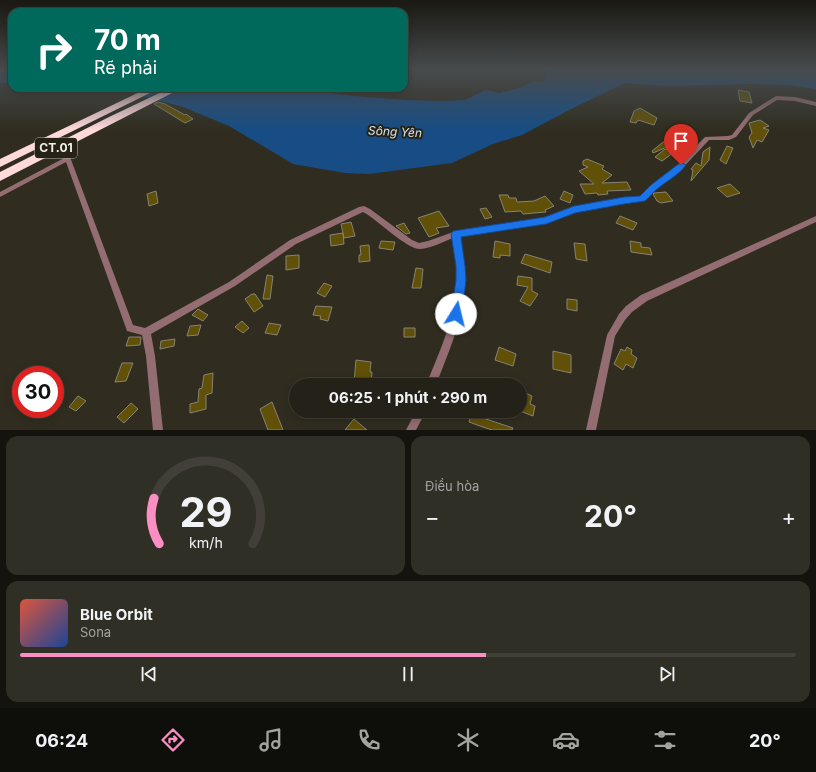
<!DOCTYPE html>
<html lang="vi">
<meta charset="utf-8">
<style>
:root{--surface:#242218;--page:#302f25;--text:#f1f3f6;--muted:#a3a4a2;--line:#413f37;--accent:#fb8fc4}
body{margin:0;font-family:Inter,sans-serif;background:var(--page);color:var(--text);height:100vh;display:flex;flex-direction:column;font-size:15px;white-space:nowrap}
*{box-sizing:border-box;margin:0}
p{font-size:13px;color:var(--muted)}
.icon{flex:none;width:22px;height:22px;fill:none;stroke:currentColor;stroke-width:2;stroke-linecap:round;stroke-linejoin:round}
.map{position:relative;height:430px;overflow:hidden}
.side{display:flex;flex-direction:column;gap:6px;padding:6px;background:#14130d;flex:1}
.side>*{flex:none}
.hud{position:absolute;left:8px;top:8px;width:400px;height:84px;border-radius:12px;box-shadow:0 2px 10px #0003,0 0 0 1px var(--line);background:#00695c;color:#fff;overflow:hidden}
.speed{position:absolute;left:12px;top:366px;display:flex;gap:8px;font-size:20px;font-weight:700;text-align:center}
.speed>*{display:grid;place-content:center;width:52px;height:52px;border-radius:50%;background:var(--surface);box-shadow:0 2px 10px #0003,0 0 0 1px var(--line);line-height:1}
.speed .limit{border:6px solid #d22;background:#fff;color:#111}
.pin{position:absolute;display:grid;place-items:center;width:34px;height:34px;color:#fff;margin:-41px -17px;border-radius:50% 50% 50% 0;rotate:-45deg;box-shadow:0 0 4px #0007}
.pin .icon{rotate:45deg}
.me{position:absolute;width:44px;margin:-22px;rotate:9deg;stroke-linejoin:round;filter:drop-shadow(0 0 3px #0008)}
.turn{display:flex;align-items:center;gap:14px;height:84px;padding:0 20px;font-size:18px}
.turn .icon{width:52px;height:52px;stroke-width:2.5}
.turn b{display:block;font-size:28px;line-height:34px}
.big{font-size:30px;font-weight:700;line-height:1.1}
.side .widget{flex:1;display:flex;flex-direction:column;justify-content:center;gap:6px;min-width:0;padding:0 14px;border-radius:12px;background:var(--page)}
.side .dial{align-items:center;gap:0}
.dial svg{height:104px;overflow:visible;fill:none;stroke:var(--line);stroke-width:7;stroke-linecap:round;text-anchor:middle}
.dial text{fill:var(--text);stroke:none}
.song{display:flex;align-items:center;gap:12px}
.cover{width:48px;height:48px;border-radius:6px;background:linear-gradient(135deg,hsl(10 70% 55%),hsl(220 70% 35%))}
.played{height:4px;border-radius:2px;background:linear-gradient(90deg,var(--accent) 60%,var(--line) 60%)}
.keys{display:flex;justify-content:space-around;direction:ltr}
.heat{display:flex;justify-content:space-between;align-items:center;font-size:22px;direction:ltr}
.side .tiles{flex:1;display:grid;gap:6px;grid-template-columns:1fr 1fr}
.widget:last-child{grid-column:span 2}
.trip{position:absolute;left:289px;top:378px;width:238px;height:40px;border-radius:20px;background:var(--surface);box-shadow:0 2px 10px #0003,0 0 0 1px var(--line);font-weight:700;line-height:40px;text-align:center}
.tab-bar{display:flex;height:64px;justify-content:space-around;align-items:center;background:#0e0e0a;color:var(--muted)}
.tab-bar .icon{width:28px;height:28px}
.tab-bar .on{color:var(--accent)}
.tab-bar b{font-size:18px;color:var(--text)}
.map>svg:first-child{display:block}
.water{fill:#174d84}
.building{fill:#605008;stroke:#878374}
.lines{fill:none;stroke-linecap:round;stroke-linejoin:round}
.street{fill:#936d71;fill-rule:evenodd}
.highway{fill:#ffd9dc;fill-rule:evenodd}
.route{fill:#1a73e8;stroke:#114b97}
.labels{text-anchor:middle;stroke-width:4;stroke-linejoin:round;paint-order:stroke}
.far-water-label{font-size:12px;font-style:italic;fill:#d3e2f2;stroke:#262316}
.shield{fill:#262316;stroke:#b6b3aa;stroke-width:1}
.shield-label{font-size:12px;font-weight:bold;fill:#f3f1e9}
</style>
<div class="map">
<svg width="816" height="430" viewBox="0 0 816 430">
<rect width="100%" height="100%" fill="#302d20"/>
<!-- water -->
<path class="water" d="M0,70h12v13h-12z
M550,70h266v19l-27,-4 -40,-1 -82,2 -42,-3 -54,26 -49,26 -29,9 -41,19 -83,11 -24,-1 -52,-9 -64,-38 -46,-19 -69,-19h166l76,8 49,4 39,1 21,-1 21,-10 13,3 20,-5 13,-6 11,-1z"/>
<!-- building -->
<path class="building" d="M738,90l11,2 3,11 -12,-2z
M158,102l7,2 20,11 1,-1 7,5 -8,4 -31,-19z
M640,108l17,10 -3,7 -16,-5 -2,3 -6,-1 4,-11z
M760,120l9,6 -6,2 6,2 -7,12 -5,-2 -4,8 -4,-11 3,-4 -3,-10z
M667,139l7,5 -21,9 -1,-2z
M727,146l6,2 -7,16 -6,-4z
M710,147l-1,13 -18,21 2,-11 -2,-1 5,-6 5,3 2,-14z
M665,149l8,4 -11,8 -7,-4z
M587,159l17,7 -2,3 10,6 -10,8 25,-1 4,8 -24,1 1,3 -10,1 -1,-2 -12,1 -5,-10h14l-15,-13 9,-4 -5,-2v-4z
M730,184l10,9 -13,4 -10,-9z
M156,191l2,12 -9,3 -2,-12z
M564,191l9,4 -3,8 -10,-4z
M666,192l7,9 -12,2 -4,-2 -4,-7 1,-1z
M499,195h9l1,3h7l1,4 17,-1 11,-5 9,10 -9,4 1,2 -23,2 -2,-3 -16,1z
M486,208l6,9 -7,2 -5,-10z
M439,211l10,15 -13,2 3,5 -10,4 -11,-19z
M620,216l17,7 -4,7 -17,-7z
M351,222l4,14 -11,2 -3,-14z
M404,223l6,10 -4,1 -10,-8z
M343,233l1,11 -13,2 -1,-11z
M381,241l14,1 -2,8 -14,-2z
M495,241l15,3v12l-10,-1v3l-7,-1z
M630,241l11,2v4l9,1 2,7 -21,-3z
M574,243l11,1 2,17 -11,-2z
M369,245l1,16 -11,1v-7h2l-1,-9z
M525,254l27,8 -2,11 -29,-10z
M299,255v13l-13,2v-14z
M416,268l7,1 -2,19h-9z
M267,275l6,1 -3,23h-7z
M518,276l14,2v13l6,3 -8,12 -10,-5 8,-14 -11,-2z
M324,283l8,3 -7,11 -8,-4z
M252,294h3l8,12 -9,6 -9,-13z
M567,299l10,1v11l-10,-2z
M316,306l16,1 -4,14 -8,-2 1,-3 -8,-1z
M198,309l10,6 -5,6 -11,-6z
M242,321l7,7 -6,5 -8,-6z
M269,323l12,2 -4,10 -12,-2z
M201,325l-3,10 -11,1 3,-10z
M404,328h11v9h-11z
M129,337h12l-1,8 -14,1z
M175,339l-1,7 -14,3 1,-8z
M499,347l17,7 -3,12 -18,-6z
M627,347l5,3 -1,4 6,4 -4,10 -7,-4 -3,6 -9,-6 7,-15 4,2z
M553,351l18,4v18l-18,-4z
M356,360l15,2 -1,10h2l-1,11 -17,-1z
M122,363h11l-7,18 -11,1z
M213,373l-1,20 -6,2v14l-16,4v-9l8,-2 1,-13 3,-1 2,-13z
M520,390l12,6 -2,8 5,2 -2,10 -13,-5z
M78,396l8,5 -10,10 -7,-4z
M272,402l11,28h-15l-8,-21z
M131,403l7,6 -14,14 -7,-6z
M471,414l42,14 -1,2h-20l-12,-4 -11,-4z
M354,419l13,11h-22z"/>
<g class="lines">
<!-- street -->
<path class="street" d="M776,96l19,1 21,5v4l-21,-5 -18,-1 -24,15 -17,22 -7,3h-20l-33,35 -20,14 -12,12 -20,1 -49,10 -29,12 -86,12c2,14 5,29 5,43 0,37 -16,72 -29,106h-10c14,-34 29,-67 31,-104 1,-14 -2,-29 -4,-43 -10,4 -22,10 -33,11 -14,0 -43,-30 -57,-37l-67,32 -61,42 -84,48 4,22 8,74h-10l-7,-74 -4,-21 -15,-4 -1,-3 -60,-166 -66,35v-5l66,-35h4l63,168 12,3 84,-46 61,-42 69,-33 5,-1 6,3 42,31 7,3 9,-2 28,-10 89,-13 29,-11 50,-9 16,-1 12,-12 20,-14 33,-34 23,-1 4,-1 17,-22z
M816,216v6l-169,79 -15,11 -7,8 -10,16 -19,94h-10l21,-95 12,-21 7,-8 15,-11z
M416,411h10l-10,19h-10z"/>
<!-- highway -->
<path class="highway" d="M148,88h12l-160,79v-8z
M170,88h12l-182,93v-9l109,-55z"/>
</g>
<!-- sky -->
<linearGradient id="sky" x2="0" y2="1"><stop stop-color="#1a1912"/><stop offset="0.54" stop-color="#484c4e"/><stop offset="1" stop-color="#484c4e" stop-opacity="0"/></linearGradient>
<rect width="816" height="130" fill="url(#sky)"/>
<!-- route -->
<path class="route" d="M681,162l5,3c-8,11 -20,16 -30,25 -4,3 -7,8 -11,11l-21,3 -49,9 -29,11 -85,13 4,29 1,14 -4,34 -2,3 -4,2 -3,-2 -2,-3 5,-34v-14l-5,-32 2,-3 92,-14 29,-11 50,-9 16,-1 11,-11z"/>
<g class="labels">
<!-- far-water labels -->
<g class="far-water-label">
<text transform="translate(395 132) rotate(3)" y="4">Sông Yên</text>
</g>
<!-- shield labels -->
<rect class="shield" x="35" y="138" width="42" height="20" rx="3"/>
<g class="shield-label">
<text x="56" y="152">CT.01</text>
</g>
</g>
</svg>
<div class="speed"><div class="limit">30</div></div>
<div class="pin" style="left:681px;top:165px;background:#d93025"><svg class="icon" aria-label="arrive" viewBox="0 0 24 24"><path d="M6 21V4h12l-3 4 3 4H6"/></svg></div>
<svg class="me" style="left:456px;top:314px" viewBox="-20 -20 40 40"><circle r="19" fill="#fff"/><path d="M0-13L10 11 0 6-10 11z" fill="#1a73e8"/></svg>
<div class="trip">06:25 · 1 phút · 290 m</div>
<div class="hud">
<div class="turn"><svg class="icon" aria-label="right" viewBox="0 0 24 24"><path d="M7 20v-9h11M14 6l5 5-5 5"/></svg><div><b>70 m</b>Rẽ phải</div></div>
</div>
</div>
<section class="side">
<div class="tiles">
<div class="widget dial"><svg viewBox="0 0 100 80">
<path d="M14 69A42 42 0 1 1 86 69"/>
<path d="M14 69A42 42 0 0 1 10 34" stroke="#fb8fc4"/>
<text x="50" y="56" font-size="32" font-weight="700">29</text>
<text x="50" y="72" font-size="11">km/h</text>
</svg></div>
<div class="widget"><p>Điều hòa</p>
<div class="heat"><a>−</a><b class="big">20°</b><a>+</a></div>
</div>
<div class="widget">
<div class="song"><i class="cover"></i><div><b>Blue Orbit</b><p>Sona</p></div></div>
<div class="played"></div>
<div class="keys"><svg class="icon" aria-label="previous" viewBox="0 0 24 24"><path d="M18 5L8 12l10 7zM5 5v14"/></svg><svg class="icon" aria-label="pause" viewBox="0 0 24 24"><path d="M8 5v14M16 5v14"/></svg><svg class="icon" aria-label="next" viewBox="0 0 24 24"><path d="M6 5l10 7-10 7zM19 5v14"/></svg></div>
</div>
</div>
</section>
<nav class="tab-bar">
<b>06:24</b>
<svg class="icon on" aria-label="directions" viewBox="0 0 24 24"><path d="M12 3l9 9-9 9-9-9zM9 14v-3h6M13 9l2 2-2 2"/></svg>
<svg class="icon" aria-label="music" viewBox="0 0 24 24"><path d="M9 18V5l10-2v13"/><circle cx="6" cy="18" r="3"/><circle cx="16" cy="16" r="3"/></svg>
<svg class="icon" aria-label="phone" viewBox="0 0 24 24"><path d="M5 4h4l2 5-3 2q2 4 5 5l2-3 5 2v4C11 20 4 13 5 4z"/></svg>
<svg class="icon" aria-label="climate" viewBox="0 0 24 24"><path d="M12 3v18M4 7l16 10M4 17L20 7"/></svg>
<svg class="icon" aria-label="car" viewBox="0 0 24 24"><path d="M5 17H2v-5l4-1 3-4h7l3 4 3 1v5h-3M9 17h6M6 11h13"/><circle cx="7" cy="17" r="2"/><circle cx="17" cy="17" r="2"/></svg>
<svg class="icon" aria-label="filters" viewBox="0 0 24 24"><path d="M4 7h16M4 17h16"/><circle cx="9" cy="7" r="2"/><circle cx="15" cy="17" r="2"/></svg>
<b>20°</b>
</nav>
